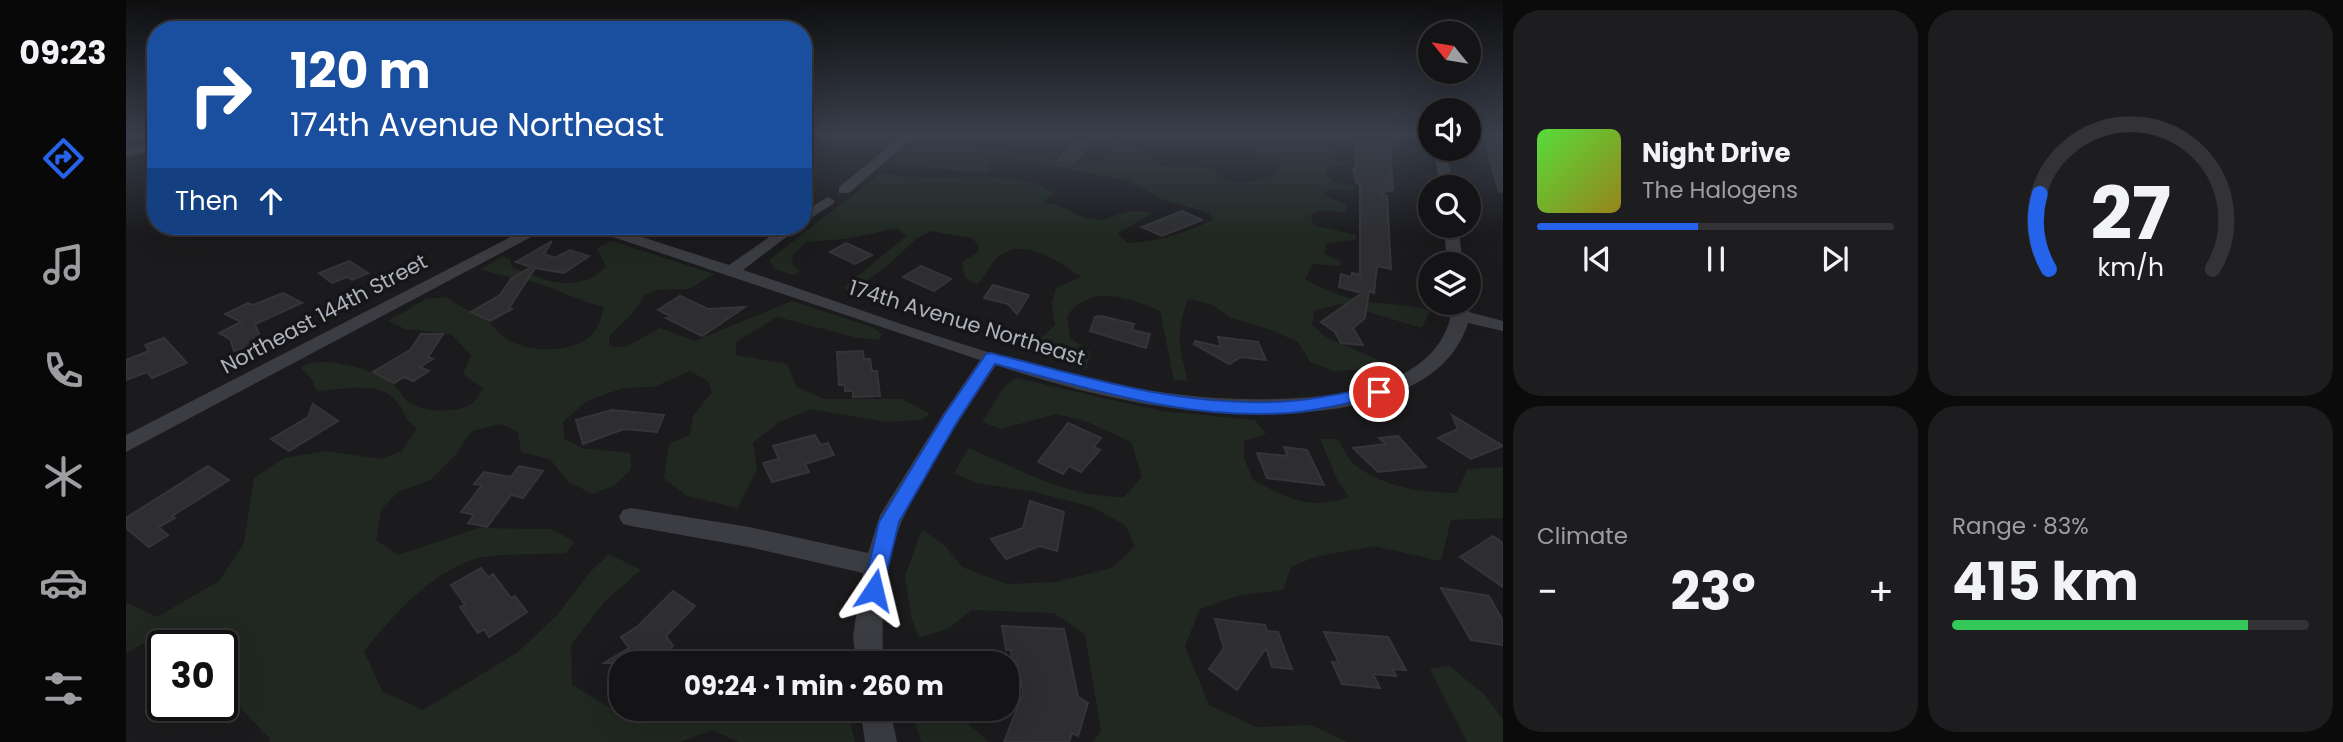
<!DOCTYPE html>
<meta charset="utf-8">
<style>
:root{--surface:#141416;--page:#1d1d1f;--text:#f1f3f6;--muted:#9d9ea1;--line:#333335;--accent:#2563eb}
body{margin:0;font-family:Poppins,sans-serif;background:var(--page);color:var(--text);height:100vh;display:flex;flex-direction:column;font-size:26px;white-space:nowrap}
*{box-sizing:border-box;margin:0}
p{font-size:23px;color:var(--muted)}
.icon{flex:none;width:38px;height:38px;fill:none;stroke:currentColor;stroke-width:2;stroke-linecap:round;stroke-linejoin:round}
.map{position:relative;flex:1;overflow:hidden}
.drawer{display:flex;flex-direction:column;gap:10px;padding:10px;background:#0b0b0c;width:840px}
.drawer>*{flex:none}
.top-card{position:absolute;left:21px;top:21px;width:665px;height:214px;border-radius:28px;box-shadow:0 7px 28px #0002,0 0 0 2px var(--line);background:#1a4fa0;color:#fff;overflow:hidden}
.needle{width:46px;rotate:300deg}
.tools{position:absolute;left:1292px;top:21px;display:grid;gap:14px}
.tools a{display:grid;place-items:center;width:63px;height:63px;border-radius:50%;background:var(--surface);box-shadow:0 7px 28px #0002,0 0 0 2px var(--line);font-size:35px}
.speed{position:absolute;left:21px;top:630px;display:flex;gap:14px;font-size:35px;font-weight:700;text-align:center}
.speed>*{display:grid;place-content:center;width:91px;height:91px;border-radius:50%;background:var(--surface);box-shadow:0 7px 28px #0002,0 0 0 2px var(--line);line-height:1}
.speed .limit{border:4px solid #111;border-radius:10px;background:#fff;color:#111}
.pin{position:absolute;display:grid;place-items:center;width:60px;height:60px;color:#fff;margin:-30px;border:4px solid #fff;border-radius:50%;box-shadow:0 2px 7px #0007}
.me{position:absolute;width:77px;margin:-38px;rotate:10deg;stroke-linejoin:round;filter:drop-shadow(0 0 5px #0008)}
.turn{display:flex;align-items:center;gap:24px;height:147px;padding:0 28px;font-size:32px}
.turn .icon{width:91px;height:91px;stroke-width:2.5}
.turn b{display:block;font-size:49px;line-height:60px}
.then{display:flex;align-items:center;height:66px;padding:0 28px;background:#0003;gap:14px;font-size:26px}
.big{font-size:52px;font-weight:700;line-height:1.1}
.drawer .tile{flex:1;display:flex;flex-direction:column;justify-content:center;gap:10px;min-width:0;padding:0 24px;border-radius:28px;background:var(--page)}
.drawer .dial{align-items:center;gap:0}
.dial svg{height:182px;overflow:visible;fill:none;stroke:var(--line);stroke-width:7;stroke-linecap:round;text-anchor:middle}
.dial text{fill:var(--text);stroke:none}
.song{display:flex;align-items:center;gap:21px}
.cover{width:84px;height:84px;border-radius:10px;background:linear-gradient(135deg,hsl(110 70% 55%),hsl(50 70% 35%))}
.played{height:7px;border-radius:4px;background:linear-gradient(90deg,var(--accent) 45%,var(--line) 45%)}
.keys{display:flex;justify-content:space-around;direction:ltr}
.heat{display:flex;justify-content:space-between;align-items:center;font-size:38px;direction:ltr}
.charge{height:10px;border-radius:5px;background:linear-gradient(90deg,#34c759 83%,var(--line) 0)}
.drawer .tiles{flex:1;display:grid;gap:10px;grid-template-columns:repeat(2,1fr)}
.trip{position:absolute;left:483px;top:651px;width:410px;height:70px;border-radius:28px;background:var(--surface);box-shadow:0 7px 28px #0002,0 0 0 2px var(--line);font-weight:700;line-height:70px;text-align:center}
main{display:flex;flex:1;min-height:0}
.menu{display:flex;flex-direction:column;width:126px;justify-content:space-around;align-items:center;background:#080809;color:var(--muted)}
.menu .icon{width:49px;height:49px}
.menu .current{color:var(--accent)}
.menu b{font-size:32px;color:var(--text)}
.map>svg:first-child{display:block}
.green{fill:#202821}
.building{fill:#2e2e31;stroke:#353539;stroke-width:2}
.lines{fill:none;stroke-linecap:round;stroke-linejoin:round}
.minor{fill:#3c3d42;fill-rule:evenodd}
.route{fill:#2563eb;stroke:#184099;stroke-width:2}
.labels{text-anchor:middle;stroke-width:7;stroke-linejoin:round;paint-order:stroke}
.street-label{font-size:21px;fill:#aeb2bc;stroke:#161618}
</style>
<main>
<nav class="menu">
<b>09:23</b>
<svg class="icon current" aria-label="directions" viewBox="0 0 24 24"><path d="M12 3l9 9-9 9-9-9zM9 14v-3h6M13 9l2 2-2 2"/></svg>
<svg class="icon" aria-label="music" viewBox="0 0 24 24"><path d="M9 18V5l10-2v13"/><circle cx="6" cy="18" r="3"/><circle cx="16" cy="16" r="3"/></svg>
<svg class="icon" aria-label="phone" viewBox="0 0 24 24"><path d="M5 4h4l2 5-3 2q2 4 5 5l2-3 5 2v4C11 20 4 13 5 4z"/></svg>
<svg class="icon" aria-label="climate" viewBox="0 0 24 24"><path d="M12 3v18M4 7l16 10M4 17L20 7"/></svg>
<svg class="icon" aria-label="car" viewBox="0 0 24 24"><path d="M5 17H2v-5l4-1 3-4h7l3 4 3 1v5h-3M9 17h6M6 11h13"/><circle cx="7" cy="17" r="2"/><circle cx="17" cy="17" r="2"/></svg>
<svg class="icon" aria-label="filters" viewBox="0 0 24 24"><path d="M4 7h16M4 17h16"/><circle cx="9" cy="7" r="2"/><circle cx="15" cy="17" r="2"/></svg>
</nav>
<div class="map">
<svg width="1377" height="742" viewBox="0 0 1377 742">
<rect width="100%" height="100%" fill="#1b1b1d"/>
<!-- green -->
<path class="green" d="M796,134h19l12,8 77,14 6,-1c28,7 51,18 78,0l-5,-8c12,-11 19,-13 34,-13l-5,11c19,32 38,18 68,23 9,1 12,8 19,11 16,7 46,2 56,-12l-6,-7 -43,-19 2,-7h102l-11,3 6,8 15,4 -18,3 1,7 13,3v3h-13l-4,8 9,9 19,4 2,4 -25,-1 -7,6 24,10 -3,8 -23,-3 -10,5 2,10 44,10 -2,5 -28,3 -3,11 18,8 -2,4 -27,-2 -8,15c18,11 37,18 58,22 23,4 45,2 67,10l-8,17 -81,-24 -26,6 -3,15 14,12 53,23 -10,9 -36,2 -23,-9 -12,-20 -30,-13 -37,-11 -20,-14 -23,-5c-13,36 -9,46 0,82l-14,-1 -14,-69c-31,-13 -70,-28 -93,5l3,22 21,14 -5,17 -53,-15 8,-16 14,-13 -3,-22 4,-15 25,-11c-20,-15 -60,-42 -84,-19 -7,6 -11,18 -20,26l-12,-6 -3,-16 15,-9 2,-8 -8,-7 -40,-7 -16,9 -29,27 -36,25 -7,-4 63,-52 -8,-8 -52,11 -40,3 -14,14 1,10 7,5 -7,4 -18,-6 -6,-9 112,-87c16,2 33,5 49,5 31,0 98,-6 123,15l-9,10c18,1 30,13 48,16 23,4 32,-16 59,-5l-33,19 9,10c31,-1 58,-10 86,-23l-4,-7 -46,-13 -33,-19 -131,-25 -9,2 -2,7 3,6 -8,2 -86,-8 -6,-3z
M486,241l102,33 -25,15 -33,1 -11,5 -13,19 -23,22v10l17,1 34,-19 35,13 97,-40 82,27 8,6 -3,6 -21,-2 -81,-21 -41,25v13l51,9 10,23 28,12h77l28,15 -9,6 -36,2 -74,-13 -32,13 -26,21 4,27 -19,38 -51,-12 -23,-18 5,-34 21,-9 3,-19 19,-24 -4,-11 -18,-10 -36,16 -31,1 -36,13 -24,21 1,17 18,9 48,5 1,16 -16,16 -22,9 -25,-12 -18,-23 -29,-7 -3,-20 -17,-8 -29,7 -16,23 -26,26 -32,12 -17,18 -5,30 22,15 80,-27 74,1 23,13 -9,11c-22,2 -73,0 -92,6 -47,17 -79,55 -110,92l18,40 41,19 95,-58 39,-37 33,-43 19,-18 32,16 -36,31 -34,44 1,40 57,34 35,-10h183l8,33h-117l-26,-12 -32,12h-411l1,-3 -48,-51v-42h-40l-15,-15 -41,22v-51l31,15 62,-36 25,-38 10,-65 30,-20 42,-7 54,8 22,-8 15,-23c-12,-8 -12,-15 -20,-26 -17,-23 -56,-12 -80,-11l-6,-13 -11,-11c23,-13 72,2 93,17 7,5 10,16 18,20 16,8 42,9 59,1 5,-3 10,-11 14,-16l-21,-15 8,-19 -20,-21 -46,-5 -17,-8 38,-22 21,-2c13,11 27,16 42,25 4,3 7,9 11,12 21,17 48,18 72,12 19,-5 30,-20 31,-39 -22,-6 -41,-15 -63,-23 -19,-6 -39,-7 -59,-15l22,-13 7,3 2,8c33,13 64,29 94,0l-9,-19z
M890,378l145,33 94,9 11,14 -22,7v17l9,22c35,18 57,31 96,17l-12,-18 -17,-40h18c4,7 9,18 15,24 29,25 68,29 104,30l10,-24 36,-2v51l-52,2 -10,41 -67,-15 -59,11 -24,10 -8,23 -42,5 -41,14 -15,37 24,59 47,22 55,-2 36,17h-255l9,-11 -16,-97 -31,-21 -83,-3 -23,19 -29,9 -7,-18 -7,-44 17,-47 23,17 17,21 45,17 48,-2 57,-14 23,-22 -10,-21 -33,-18 -57,-15 -59,-9 -22,-10 15,-25c52,22 98,49 155,49l18,-20 -11,-35 -46,-21 -29,-7 -55,15 -19,-7 24,-37z
M1323,666l34,27 20,26v23h-36l-37,-73z
M837,719l26,23h-68l-6,-20z"/>
<!-- building -->
<path class="building" d="M953,134h18l-23,29 -15,-3z
M1230,134h29l4,4 4,52 -13,3 7,3 4,73 -14,-3 -3,27 -5,-2 -4,27 -12,10 10,17 -22,-2 -6,-11 -14,-10 41,-29 -23,-6 2,-13 10,3 1,-4 8,2v-91l-4,-1 -3,-14h3z
M1357,134l20,1v56l-4,1z
M1056,211l20,9 -40,16 -20,-9z
M426,241l-8,13 11,4 15,-8 19,6 -25,17 -29,-5 -26,40 3,1 -22,12 -19,-9 29,-17 11,-16 20,-12 -15,-5z
M720,243l26,12 -17,9 -25,-12z
M223,261l19,12 -16,7 -5,-3 -15,6 -13,-10z
M795,266l30,13 -17,12 -31,-14z
M867,285l36,10 -12,19 -9,-10 -24,-6z
M157,293l19,10 -47,21 7,18 -28,9 -4,-12 -11,-6 22,-11 -16,-8 23,-11 5,2z
M554,296l28,13 37,-2 -43,29 -36,-18 4,-2 -12,-6z
M975,316l33,8 -2,6 18,4 -4,14 -56,-17 5,-14z
M295,334h22l-15,23 5,2 -13,8 9,4 -16,10 -9,-4 -10,6 -21,-11 37,-22z
M1092,337l40,5 8,18 -25,-3 -12,7 -35,-20 1,-3 26,6z
M38,338l23,25 -35,15 -5,-6 -21,8v-20l23,-9 -4,-6z
M737,351l1,8h6l2,12h5l3,25 -27,1v-6h-8v-6h-6l-2,-33z
M187,404l25,17 -49,30 -18,-12 37,-22z
M486,410l52,5 -7,17 -33,-3 -41,15 -7,-24z
M1326,415l51,31 -32,13 -33,-21 20,-9z
M942,423l33,15 -7,9 6,3 -19,22 -12,-6 -6,8 -25,-12z
M689,435l6,10 7,-2 6,12 -29,9 4,8 -37,10 -9,-19 16,-4 -6,-13z
M1272,436l28,31 -48,5 -25,-24 33,-4 -7,-6z
M1158,447l23,3 17,35 -57,-7 -10,-25 31,3z
M82,466l21,14 -57,36 3,2 -16,9 9,8 -19,12 -23,-19v-10z
M393,466l24,5 -20,27 -12,-3 -24,32 -19,-4 6,-8 -13,-3 21,-27 -8,-1 10,-12 27,5z
M904,501l34,11 -7,39 -17,-5 -34,13 -15,-20 32,-11z
M1367,536l10,7v44l-43,-30z
M355,568l7,9 5,-3 18,24 4,-2 12,16 -38,25 -5,-8 -6,4 -18,-26 5,-2 -14,-20z
M1315,588l48,8 14,25v24l-32,-5z
M547,591l22,15 -29,30 7,10 -13,9 6,8h-62l25,-15 -8,-11 17,-11z
M1089,619l50,6 2,6 11,1 14,37 -20,-2 -6,-19 -29,42 -28,-21 15,-21z
M876,626l62,3 14,68 10,6 -10,33 -6,-3 -3,9h-65l19,-49 -6,-32h-5l-1,-11h-5z
M1198,632l64,5 18,33 -13,-1 3,7 -23,-2 7,14 -38,-4 -10,-22 7,1z"/>
<g class="lines">
<!-- minor -->
<path class="minor" d="M778,134h13l-68,59h-10v-6z
M30,141v8l-30,8v-8z
M1308,149h12l7,38h-14z
M702,197l7,4 -2,3 -30,19v-11z
M406,226h20l-426,226v-17z
M461,226h21l121,39 56,-39h16l-58,44c175,57 368,141 554,128 33,-2 68,-6 98,-20 32,-15 56,-39 57,-75h16l1,9 34,9v10l-35,-8c-34,110 -240,96 -328,80 -49,-9 -97,-22 -144,-38 -33,50 -69,102 -94,156 -18,38 -22,102 -18,142h-28l-3,-27 10,-63 -114,-26 -118,-21 -8,-2 -4,-7 4,-7 8,-2 118,19 119,26 12,-38 63,-101 37,-54 -391,-131z
M1318,226h14l5,38h-16z
M734,709h30l7,33h-32z"/>
</g>
<!-- sky -->
<linearGradient id="sky" x2="0" y2="1"><stop stop-color="#0f0f10"/><stop offset="0.57" stop-color="#393f4c"/><stop offset="1" stop-color="#393f4c" stop-opacity="0"/></linearGradient>
<rect width="1377" height="237" fill="url(#sky)"/>
<!-- route -->
<path class="route" d="M865,353c100,25 194,56 299,48 30,-2 60,-10 89,-14l9,5 -9,5c-29,5 -60,14 -89,16 -104,7 -196,-23 -295,-49l-38,58 -58,100 -18,74 -7,3 -8,-3 -3,-6 16,-68 65,-107 42,-61z"/>
<g class="labels">
<!-- street labels -->
<g class="street-label">
<text transform="translate(198 314) rotate(-28)" y="7">Northeast 144th Street</text>
<text transform="translate(841 323) rotate(17)" y="7">174th Avenue Northeast</text>
</g>
</g>
</svg>
<div class="tools">
<a><svg class="needle" viewBox="-14 -14 28 28"><path d="M0-13l5 13h-10z" fill="#e53935"/><path d="M0 13l5-13h-10z" fill="#9d9ea1"/></svg></a>
<a><svg class="icon" aria-label="sound" viewBox="0 0 24 24"><path d="M4 9h4l5-4v14l-5-4H4zM17 9q2 3 0 6"/></svg></a>
<a><svg class="icon" aria-label="search" viewBox="0 0 24 24"><circle cx="10" cy="10" r="6"/><path d="M15 15l6 6"/></svg></a>
<a><svg class="icon" aria-label="layers" viewBox="0 0 24 24"><path d="M12 4l9 5-9 5-9-5zM3 14l9 5 9-5"/></svg></a>
</div>
<div class="speed"><div class="limit">30</div></div>
<div class="pin" style="left:1253px;top:392px;background:#d93025"><svg class="icon" aria-label="arrive" viewBox="0 0 24 24"><path d="M6 21V4h12l-3 4 3 4H6"/></svg></div>
<svg class="me" style="left:748px;top:590px" viewBox="-20 -20 40 40"><path d="M0-17L14 15 0 8-14 15z" fill="#2563eb" stroke="#fff" stroke-width="4"/></svg>
<div class="trip">09:24 · 1 min · 260 m</div>
<div class="top-card">
<div class="turn"><svg class="icon" aria-label="right" viewBox="0 0 24 24"><path d="M7 20v-9h11M14 6l5 5-5 5"/></svg><div><b>120 m</b>174th Avenue Northeast</div></div>
<div class="then">Then<svg class="icon" aria-label="ahead" viewBox="0 0 24 24"><path d="M12 20V5M6 11l6-6 6 6"/></svg></div>
</div>
</div>
<section class="drawer">
<div class="tiles">
<div class="tile">
<div class="song"><i class="cover"></i><div><b>Night Drive</b><p>The Halogens</p></div></div>
<div class="played"></div>
<div class="keys"><svg class="icon" aria-label="previous" viewBox="0 0 24 24"><path d="M18 5L8 12l10 7zM5 5v14"/></svg><svg class="icon" aria-label="pause" viewBox="0 0 24 24"><path d="M8 5v14M16 5v14"/></svg><svg class="icon" aria-label="next" viewBox="0 0 24 24"><path d="M6 5l10 7-10 7zM19 5v14"/></svg></div>
</div>
<div class="tile dial"><svg viewBox="0 0 100 80">
<path d="M14 69A42 42 0 1 1 86 69"/>
<path d="M14 69A42 42 0 0 1 10 36" stroke="#2563eb"/>
<text x="50" y="56" font-size="32" font-weight="700">27</text>
<text x="50" y="72" font-size="11">km/h</text>
</svg></div>
<div class="tile"><p>Climate</p>
<div class="heat"><a>−</a><b class="big">23°</b><a>+</a></div>
</div>
<div class="tile"><p>Range · 83%</p><b class="big">415 km</b><div class="charge"></div></div>
</div>
</section>
</main>
